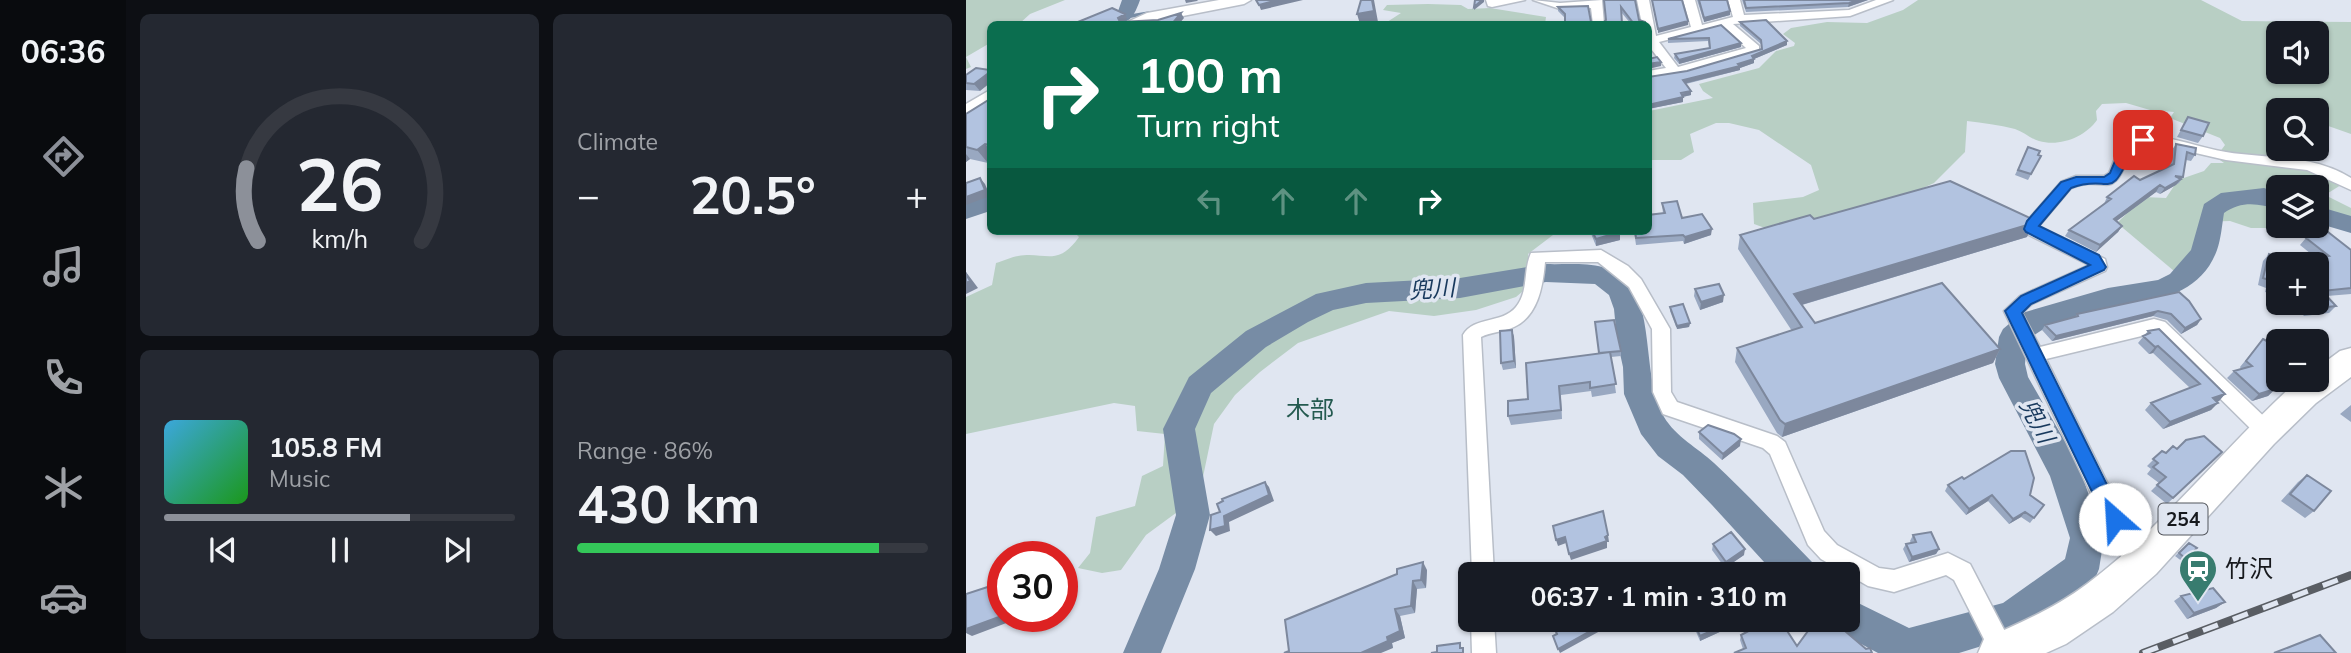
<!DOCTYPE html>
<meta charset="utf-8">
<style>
:root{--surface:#171b24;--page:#242831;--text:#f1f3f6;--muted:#9ea1a6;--line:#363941;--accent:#8c9099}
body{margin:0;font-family:Mulish,"Noto Sans JP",sans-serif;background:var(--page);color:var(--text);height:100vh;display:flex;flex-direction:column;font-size:26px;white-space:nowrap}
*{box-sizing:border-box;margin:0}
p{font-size:23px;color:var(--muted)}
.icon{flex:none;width:38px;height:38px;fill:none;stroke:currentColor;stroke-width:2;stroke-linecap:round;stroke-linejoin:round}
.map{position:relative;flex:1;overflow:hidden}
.sheet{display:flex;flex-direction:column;gap:14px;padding:14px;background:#0d0f14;width:840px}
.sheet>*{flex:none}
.guide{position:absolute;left:21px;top:21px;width:665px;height:214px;border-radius:10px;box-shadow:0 2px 5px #0004;background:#0b6e4f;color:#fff;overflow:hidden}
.fabs{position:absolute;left:1300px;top:21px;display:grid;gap:14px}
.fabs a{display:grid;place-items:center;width:63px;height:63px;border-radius:10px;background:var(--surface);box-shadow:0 2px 5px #0004;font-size:35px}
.speed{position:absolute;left:21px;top:541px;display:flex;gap:14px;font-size:35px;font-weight:700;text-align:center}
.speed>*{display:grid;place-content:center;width:91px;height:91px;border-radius:50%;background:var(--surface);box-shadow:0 2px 5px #0004;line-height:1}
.speed .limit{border:10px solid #d22;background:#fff;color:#111}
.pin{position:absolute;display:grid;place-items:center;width:60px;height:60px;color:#fff;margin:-30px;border-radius:14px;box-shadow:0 4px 10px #0006}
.me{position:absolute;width:77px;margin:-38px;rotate:334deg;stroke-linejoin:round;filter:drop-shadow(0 0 5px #0008)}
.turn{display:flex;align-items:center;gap:24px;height:147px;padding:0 35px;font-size:32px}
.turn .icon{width:91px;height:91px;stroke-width:2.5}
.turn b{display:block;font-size:49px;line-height:60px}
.lanes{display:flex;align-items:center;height:66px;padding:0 35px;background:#0003;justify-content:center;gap:35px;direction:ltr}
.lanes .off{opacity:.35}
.big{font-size:52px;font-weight:700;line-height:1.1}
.sheet .widget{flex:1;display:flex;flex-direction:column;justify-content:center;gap:10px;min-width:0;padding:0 24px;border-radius:10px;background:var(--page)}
.sheet .dial{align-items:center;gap:0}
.dial svg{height:182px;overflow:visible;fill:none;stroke:var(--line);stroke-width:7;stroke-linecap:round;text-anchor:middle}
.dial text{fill:var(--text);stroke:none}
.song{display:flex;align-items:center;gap:21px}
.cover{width:84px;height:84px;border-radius:10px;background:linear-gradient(135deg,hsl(200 70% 55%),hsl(120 70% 35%))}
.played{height:7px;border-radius:4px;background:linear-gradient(90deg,var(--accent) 70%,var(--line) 70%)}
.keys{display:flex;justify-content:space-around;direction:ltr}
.heat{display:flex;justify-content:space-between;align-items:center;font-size:38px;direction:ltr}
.charge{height:10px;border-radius:5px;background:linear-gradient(90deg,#34c759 86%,var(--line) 0)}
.sheet .tiles{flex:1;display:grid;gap:14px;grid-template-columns:repeat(2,1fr)}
.trip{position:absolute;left:492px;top:562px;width:402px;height:70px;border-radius:10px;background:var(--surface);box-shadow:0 2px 5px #0004;font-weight:700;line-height:70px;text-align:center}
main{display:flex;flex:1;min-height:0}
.dock{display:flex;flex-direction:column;width:126px;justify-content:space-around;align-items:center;background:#090b0e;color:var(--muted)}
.dock .icon{width:49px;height:49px}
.dock .active{color:var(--accent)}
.dock b{font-size:32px;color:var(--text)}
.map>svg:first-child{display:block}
.green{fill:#b8cfc4;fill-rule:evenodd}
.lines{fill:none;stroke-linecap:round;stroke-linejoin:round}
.stream-far1{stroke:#778ca5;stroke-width:3.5}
.stream{stroke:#778ca5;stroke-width:5}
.river{fill:#778ca5;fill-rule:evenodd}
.minor-casing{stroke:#b8bec8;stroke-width:3}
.tertiary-casing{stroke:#b8bec8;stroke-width:3}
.trunk-casing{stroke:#b8bec8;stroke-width:3}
.minor{fill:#fff;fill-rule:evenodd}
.tertiary{fill:#fff;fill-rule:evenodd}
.trunk{fill:#fff;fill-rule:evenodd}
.rail-casing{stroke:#595d63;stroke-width:8}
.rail{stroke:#e0e6f1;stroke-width:5;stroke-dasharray:16;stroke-linecap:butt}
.wall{fill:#99a8c1}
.shaded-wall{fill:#7d889d}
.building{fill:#b2c3e0;stroke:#7d889d;stroke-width:2}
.route{fill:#1a73e8;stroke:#114b97;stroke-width:2}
.labels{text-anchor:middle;stroke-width:7;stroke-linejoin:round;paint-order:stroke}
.shield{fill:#e0e6f1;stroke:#53565d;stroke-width:2}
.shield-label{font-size:19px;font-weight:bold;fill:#17191d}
.water-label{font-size:23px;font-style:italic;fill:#18395d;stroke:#e0e6f1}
.quarter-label{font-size:24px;fill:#245a50;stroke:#e0e6f1}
.near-poi-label{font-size:24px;fill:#17191d;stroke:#e0e6f1;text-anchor:start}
</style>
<main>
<nav class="dock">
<b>06:36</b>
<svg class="icon active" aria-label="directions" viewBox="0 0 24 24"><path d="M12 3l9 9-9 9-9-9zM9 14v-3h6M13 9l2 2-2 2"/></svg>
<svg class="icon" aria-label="music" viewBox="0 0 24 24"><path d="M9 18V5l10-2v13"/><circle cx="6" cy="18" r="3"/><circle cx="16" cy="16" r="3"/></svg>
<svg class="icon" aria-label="phone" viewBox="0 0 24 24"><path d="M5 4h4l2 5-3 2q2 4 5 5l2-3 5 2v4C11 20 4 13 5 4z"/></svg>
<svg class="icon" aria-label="climate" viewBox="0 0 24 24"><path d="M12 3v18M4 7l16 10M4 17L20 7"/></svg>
<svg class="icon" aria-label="car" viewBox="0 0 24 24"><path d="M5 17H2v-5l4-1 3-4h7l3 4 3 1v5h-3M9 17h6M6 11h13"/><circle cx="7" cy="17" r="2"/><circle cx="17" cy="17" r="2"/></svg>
</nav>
<section class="sheet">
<div class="tiles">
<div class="widget dial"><svg viewBox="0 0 100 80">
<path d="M14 69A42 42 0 1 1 86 69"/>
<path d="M14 69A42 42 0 0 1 9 37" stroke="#8c9099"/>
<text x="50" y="56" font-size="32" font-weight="700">26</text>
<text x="50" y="72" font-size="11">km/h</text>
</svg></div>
<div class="widget"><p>Climate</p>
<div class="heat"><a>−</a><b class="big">20.5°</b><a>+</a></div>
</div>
<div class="widget">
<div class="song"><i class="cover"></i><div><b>105.8 FM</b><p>Music</p></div></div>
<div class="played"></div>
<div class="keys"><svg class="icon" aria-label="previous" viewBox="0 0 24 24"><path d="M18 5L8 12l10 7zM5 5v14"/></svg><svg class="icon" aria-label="pause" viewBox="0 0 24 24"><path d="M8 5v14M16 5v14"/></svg><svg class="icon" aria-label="next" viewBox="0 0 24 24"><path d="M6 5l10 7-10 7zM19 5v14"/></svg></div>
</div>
<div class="widget"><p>Range · 86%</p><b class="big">430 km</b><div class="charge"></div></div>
</div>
</section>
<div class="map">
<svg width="1385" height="653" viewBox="0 0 1385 653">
<rect width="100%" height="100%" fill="#e0e6f1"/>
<!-- green -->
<path class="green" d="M0,0h99l-35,14 -11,10h-29v19l-24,14 5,10 -5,2z
M952,0h283l41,21 109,1v112l-34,-12v-12h-39v25l-3,1c11,42 38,28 66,49l-16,10 26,13v14l-28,-12h-6v-23h-39v39h25l1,2h-53l-21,-7 -30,1 -11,38 -15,11 -57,-48 27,-26 22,1 12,-18 26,-9 7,-8h13l-8,-6 9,-12 -5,-7 -50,-20 4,-6 -24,-2 -24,-7 -24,1 -6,7 1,9c-12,17 -37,27 -58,21 -8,-2 -15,-9 -24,-12 -16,-4 -32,-6 -48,-8l-2,31 -31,31 -66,30 -103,15 -11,-4 -1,-21 50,-6 16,-7 -8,-25 -52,-35 -30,-7h-13l-26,11 4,18 -13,8h-32v-49l64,-13 -10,-7 -4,-7 60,-16 17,-17 18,-5 1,-3 -12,-9 8,-6 36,-6 40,1 36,-13zM1312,33h39v39h-39z
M462,4l33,1 7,4 22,-1 56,9 -1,7h-82l-17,-3 -18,3h-44l17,-11 -18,-3 4,-5z
M107,231h478l2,4 -25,19 2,31 -14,12 -40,13 -42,6 -45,-5 -91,32 -38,29 -25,23 -21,29 -15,72 -53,39 -25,35 -19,3 -24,-5 12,-15 6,-36 39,-11 7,-30 21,-10 2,-32 -28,-3 -2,-25 -21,-3 -148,31v-137l26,-12 4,-22c7,-2 15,-6 22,-7 27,-5 39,12 61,-19z"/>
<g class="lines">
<!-- stream-far1 -->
<path class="stream-far1" d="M159,17l24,-4"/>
<!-- stream -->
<path class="stream" d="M906,630l18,23"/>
<!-- river -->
<path class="river" d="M156,0h18c-8,22 -12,24 -35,24l12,-10z
M1298,188l14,5v16c-19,-5 -36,-9 -54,4 -2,12 -3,26 -7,37 -27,75 -137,43 -190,91l-2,23 3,13 50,87 26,74 -5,31 -5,12 -25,22 -45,30 -65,20h-81l-43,-23 -5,-10h18v-22l61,30 94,-25 62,-44 5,-21 -20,-62 -51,-98 -4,-14 4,-27 4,-8 19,-16 86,-25 50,-8 12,-6 21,-24 13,-46 17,-11z
M24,195v16l-24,8v-16z
M1351,206l34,10v17l-34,-10z
M580,264c29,1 64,-5 84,20 24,31 13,99 34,133 12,20 34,31 50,46 34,32 66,66 98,99l5,12h-42l-63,-69 -29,-30 -25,-19 -17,-22 -17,-40 -1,-27 -6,-27 -3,-31 -5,-14 -14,-11 -49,-2 -86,16 -94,5 -33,7 -25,12 -42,25 -55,46 -16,36 15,86 -15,54 -34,84h-38l36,-84 17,-54 -13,-86 26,-52 57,-46 70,-37 50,-11 94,-5z"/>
<defs>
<path id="minor" d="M520,0h39l-33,7 -4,-1z
M567,0l27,3 42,-3 2,24h-11l-2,-16 -31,1z
M671,0h12l7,36 35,-9 -8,-27h12l7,25 31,-8 -5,-17h12l4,15 105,-5 27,-10h17l-43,16 -117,8 26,22v6l-73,21 -38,6v-8l18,-3 -18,-23v-21h-6zM756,26l24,22 -68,19 -19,-25z
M1186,136c25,2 49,12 74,16 41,7 88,2 125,26v12l-44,-20 -81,-10 -65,-15h-16l-13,4c-22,58 -22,24 -61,39l-32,38 66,33 2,8 -2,4 -73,33 -10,9 18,34 114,-28 11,3 108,103 3,6 -3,6 -7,2 -7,-2 -105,-104 -108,26 103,208 -3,8 -8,3 -8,-3 -126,-264 16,-15 69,-31 -64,-32 -2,-4 4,-8 34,-39 15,-6h28l5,-3 12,-29z
M635,250l27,16 13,13 29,50 1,63 6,10 100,34 8,6 39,89 13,14 42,23 15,2 54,-17 22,11 41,79 3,10h-23l-37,-73 -8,-5 -52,17 -26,-6 -47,-27 -13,-14 -38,-91 -7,-6 -100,-34 -10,-22 -1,-63 -23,-42 -31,-25h-53c-2,24 -7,54 -31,65 -11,5 -23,5 -33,10l13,237h-22l-9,-239c11,-19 39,-11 53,-28 13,-16 7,-37 15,-54z
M505,620h23l2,33h-24z"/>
<path id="tertiary" d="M253,0h32l-7,4 -102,20h-19l24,-11z
M24,90v12l-24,15v-13z"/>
<path id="trunk" d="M1385,348v29l-35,26 -42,41 -118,130 -43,38 -47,32 -20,9h-68l6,-14c36,-16 71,-31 103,-55 76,-57 136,-135 206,-199l7,-5h17v-12l23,-17z"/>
</defs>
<!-- minor casing -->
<use href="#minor" class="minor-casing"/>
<!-- tertiary casing -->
<use href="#tertiary" class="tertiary-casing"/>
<!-- trunk casing -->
<use href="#trunk" class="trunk-casing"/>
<!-- minor -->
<use href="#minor" class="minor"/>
<!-- tertiary -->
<use href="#tertiary" class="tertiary"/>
<!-- trunk -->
<use href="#trunk" class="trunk"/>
<defs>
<path id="rail" d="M1177,653l208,-78"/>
</defs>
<!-- rail casing -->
<use href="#rail" class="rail-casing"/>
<!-- rail -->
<use href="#rail" class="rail"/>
</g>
<!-- wall -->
<path class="wall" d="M638,0h31l4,20 6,4h-14l-10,-12 1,12h-57v-6l-7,-7v-4l33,15h13l2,-2z
M731,0h30l3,11v4l-26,7z
M776,0h126l-20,7 -102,5z
M774,22l47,19v4l-33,14v4l-14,5v2l-54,14 5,11 -8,2v5l-35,7 39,-38 74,-22v-5l-21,-18z
M755,25l20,22 -62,17 -5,-6 1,-4 34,-6 -1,-7 -40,2v-4z
M10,68l4,23 -14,-1v-15z
M24,99v63l-2,1 -18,-4 -4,3v-48z
M1222,117l15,19 -5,7 -21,-6z
M1210,144l19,11 -4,6 -5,-1 -3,17 -4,6 -19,11 -4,-2 -40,29 6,5 -4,6 -22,20 -31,-16 4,-6 35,-26 3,-7 63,-31 2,-16z
M1062,147l13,9 -13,24 -13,-5z
M696,203l20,15 29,17 -27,9 -1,-3 -47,4 -2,-14h14l15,-17z
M848,219l213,18 -225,68 13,18 185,26 -7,14 -211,74 -5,-4 -42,-71 2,-14 55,-17 -54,-82 2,-14z
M624,231h29l1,9 -24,6z
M1340,238l45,12v44l-24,2 9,10 -7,7 -25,3 -12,-13h25l-39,-39v32l-13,-4 1,-4 -8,-3 5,-24 6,-7 23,8 24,-4 -16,-13z
M729,289l28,13 -23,8 -6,-14z
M1213,292l22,27 -4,6 -16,9 -14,-14 -14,-4 -101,25 -10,-11 3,-5 30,-8 2,-3z
M704,307l20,16 -1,4 -12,2 -7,-18z
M546,330l2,7 2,31 -13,2 -2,-7z
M1182,331l77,63 -6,7 -3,1 -5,8 -48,19 -18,-19 6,-7 39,-15 -37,-35 -4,1 -11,-11z
M1297,339l30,42 -19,9 -6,6 -16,5 -25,-23 7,-7 7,-2 -1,-2z
M655,351v5l-10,1 5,36 -24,4 -1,-6 -30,4 1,24 -51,6 -3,-9 20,-17 -2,-36z
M1385,405v17l-11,-8z
M733,432l41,14 -18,14 -23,-21z
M1211,449l45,3 -55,52 -16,-13 8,-8 -12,-9 4,-5 -4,-3 15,-15 4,2z
M1341,475l7,36 -9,7 -24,-17 17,-19z
M998,479l66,16 14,10 -14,18 -9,-6 -12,7 -21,-23 -22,14 -21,-24 3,-6z
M947,535l26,14 -3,5 -27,8 -6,-13 3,-5 5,-1 -1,-2z
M1223,543l-3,16 -3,3 -8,-6z
M747,544l31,11 -19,13 -13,-18z
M461,570l-1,18 -9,1 -2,24 -15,3 5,22 -13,5 1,5 -104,3 108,-77z
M1215,596l44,6 -9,6 -29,11 -13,-18z
M725,620h47l-14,10 -24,11z
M775,635l56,11 -54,3 -3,-9z"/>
<!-- shaded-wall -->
<path class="shaded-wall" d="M219,0h13l-1,1 -11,2z
M312,0h25l-42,10 -2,-5z
M406,0h2l4,22 -18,2 -3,-10z
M516,0h2v2l-10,8v-3z
M892,0h10l-20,7 1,-4z
M764,11v4l-26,7v-4z
M215,13l3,5 -5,6h-7z
M159,14l2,5 -7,4 -2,-5z
M722,21v4l-30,8v-4z
M821,41v4l-33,14v4l-14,5v2l-57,14v-4l69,-24z
M775,43v4l-62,17v-4z
M695,62v4l-13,3v-5z
M24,72v11l-10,8 -6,-7z
M725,91v4l-9,2h1v5l-35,7v-4z
M19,144l5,6v12l-2,1 -11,-13z
M0,154l4,5 -4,3z
M14,178l5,6 5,12 -24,9v-8z
M1215,179l-5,6 -16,9 5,-6z
M1194,185l-4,7 -46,34 4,-7z
M1068,223l-7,14 -236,71 3,-14z
M1156,226l-4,6 -22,20 4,-7z
M746,229l-1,6 -27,9 1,-7z
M654,232v8l-24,6v-7z
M0,272l12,16 -12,6z
M758,295l-1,7 -23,8 1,-8z
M1192,311l-5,5 -101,25 4,-5z
M1235,319l-4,6 -16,9 4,-6z
M724,323l-1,4 -12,2v-3z
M546,330l2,7 2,31 -2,-7z
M1192,346l-5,7 -4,1 6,-7z
M1034,349l-7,14 -211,74 3,-13z
M1322,380h6l-20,10 -6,6 -16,5 7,-7z
M1259,394l-6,7 -13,4 7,-7z
M1252,403l-7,7 -48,19 7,-7z
M775,439l-1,7 -18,14 1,-6z
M299,482l4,5 5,14 -45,21 1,9 -14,5 -6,-6 14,-14z
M1026,495l-4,6 -22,14 3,-6z
M1059,512l-4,5 -12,7 4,-5z
M642,535l1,7h-2v6l-36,12 -2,-6z
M599,537l1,6 -8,3 -2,-6z
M779,549l-1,6 -19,13 1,-6z
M973,549l-3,5 -27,8 3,-5z
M457,562l4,8 -1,18 -5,-8z
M447,581l4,8 -2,24 -4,-7z
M1259,602l-9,6 -29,11 7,-6z
M37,606v10h8l-2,6 -37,14 -6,-3v-4z
M429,609l5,7 5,22 -13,5 1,5 -12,5h-20l26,-16z
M644,620h10l-60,33 -2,-4z
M767,620h5l-14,10 -24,11v-5z"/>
<!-- building -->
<path class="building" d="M290,0h22l-19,5z
M395,0h11l2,11 -17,3z
M509,0h7l-8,7z
M638,0h31l4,20 6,2v2h-11l-13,-17 1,17h-57v-10l-7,-7 30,-1 3,16h13l2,-2z
M686,0h30l6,21 -30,8z
M733,0h28l3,11 -26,7z
M778,0h114l-9,3 -103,5z
M146,8l13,6 -7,4 2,4 38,-2 23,-7 -9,11h-99z
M800,20l21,21 -35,15 2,3 -16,5 2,2 -57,14 8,11 -10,2 2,4 -35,8v-28l39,-6 75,-22 -1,-9 -21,-18z
M755,25l20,18 -62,17 -4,-6 35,-6 -1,-10 -41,1z
M691,57l4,5 -13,2v-5z
M10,68l14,2v2l-16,12 -8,-1v-8z
M24,99v46l-5,-1 -8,6 -11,-3v-33z
M1222,117l21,6 -6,13 -22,-6z
M1210,144l20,4 -1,7 -8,-3 -4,25 -8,-1 6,3 -16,9 -5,-3 -46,34 8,7 -22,19 -31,-15 42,-31 -4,-2 27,-21 6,4 34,-16z
M1062,147l12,4 -2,4 3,1 -10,18 -13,-4z
M14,178l5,12 -19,7v-14z
M984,181l78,36 6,6 -240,71 21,29 127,-40 58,66 -215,75 -5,-4 -43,-72 65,-21 -62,-92 70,-20 4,4z
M711,201l5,17 20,-4 10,15 -27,8 -2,-2 -47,3 -1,-7h13v-16l17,-2 -3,-10z
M626,231h27l1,1 -24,7z
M1362,232l23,18v38l-29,3 14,15 -25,3 -6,-6h12v-39h-39v23l-7,-2 1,-4 -9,-3 6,-24 23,8 37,-6 -23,-18z
M0,274l4,7 -4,2z
M753,284l5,11 -23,7 -6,-13z
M1213,292l10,9 12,18 -16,9 -14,-14 -13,-3 -102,25 -11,-11 33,-9 -1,-2z
M717,304l7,19 -13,3 -7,-19z
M648,320l7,31 -22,2 -4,-31z
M1193,329l66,65 -12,4 5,5 -48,19 -19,-19 49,-19 -42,-38 -3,1 -12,-11 7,-3 -2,-2z
M546,330l2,31 -13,2 -1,-32z
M1297,339l15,8v33h10l-15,7 2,2 -16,5 -25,-23 18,-5 -6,-5z
M644,352l6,32 -26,4v-6l-31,4 2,24 -53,6v-15l20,-2 -2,-36z
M742,425l26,9 7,5 -18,15 -24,-22z
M1238,436l18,16 -49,46 -16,-13 9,-8 -13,-10 5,-4 -5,-4 9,-8 4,2 7,-7 4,3 9,-9z
M1045,451h14l9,27 -4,17 14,10 -10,13 -9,-6 -12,7 -21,-24 -23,14 -21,-24 14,-8 2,2z
M1341,475l24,16 -17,20 -24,-17z
M299,482l4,13 -45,21 1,10 -15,4 1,-15 9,-3 -3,-8 6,-3 -1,-2z
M637,511l5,24 -3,2 2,4 -38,13 -4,-17 -9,3 -3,-14z
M765,532l14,17 -19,13 -13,-18z
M965,532l8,17 -27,8 -6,-13 10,-2 -3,-7z
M1223,543l8,5 -11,11 -7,-6z
M457,562l-2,18 -8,1 -2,25 -16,3 5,22 -13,6 1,4 -27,12h-77l5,-2 -4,-31 112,-46v-5z
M37,582v24l-4,11 -33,12v-35z
M1247,588l12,14 -31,11 -13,-17z
M585,620h59l-52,29 -5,-13 4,-2z
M727,620h40l-8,5 -25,11z
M803,620h11l17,26 19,-26h16l34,29 4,-1 2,5h-138l12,-5 -5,-13z
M1354,635l16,18h-62z
M494,643v5h3v5h-32l6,-1v-6z"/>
<!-- route -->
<path class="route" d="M1177,136l7,4 -18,9c-22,56 -21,24 -61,39l-32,38 60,29 7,12 -2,3 -73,34 -9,9 102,206 -3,6 -6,2 -7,-2 -103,-214 16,-15 69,-31 -64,-33 -2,-3 3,-8 34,-39 15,-5h28l6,-4 12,-29z"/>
<!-- icons -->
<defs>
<symbol id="station-pin" viewBox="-11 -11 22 30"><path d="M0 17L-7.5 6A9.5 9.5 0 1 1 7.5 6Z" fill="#387c6f" stroke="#e0e6f1"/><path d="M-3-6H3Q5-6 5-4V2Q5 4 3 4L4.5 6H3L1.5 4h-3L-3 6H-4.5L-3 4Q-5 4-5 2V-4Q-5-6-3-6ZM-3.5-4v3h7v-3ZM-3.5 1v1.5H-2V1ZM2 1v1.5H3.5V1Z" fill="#fff"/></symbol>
</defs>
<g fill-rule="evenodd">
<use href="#station-pin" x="1210" y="547" width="44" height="60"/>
</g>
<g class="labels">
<!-- shield labels -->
<rect class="shield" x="1192.5" y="503.5" width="49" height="31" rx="5"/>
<g class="shield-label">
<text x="1217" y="526">254</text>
</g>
<!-- water labels -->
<g class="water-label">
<text transform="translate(466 289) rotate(-4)" y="8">兜川</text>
<text transform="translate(1071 421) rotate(62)" y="8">兜川</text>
</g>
<!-- quarter labels -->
<g class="quarter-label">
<text x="344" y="418">木部</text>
</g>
<!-- near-poi labels -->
<g class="near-poi-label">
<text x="1259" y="577">竹沢</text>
</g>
</g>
</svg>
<div class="fabs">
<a><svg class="icon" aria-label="sound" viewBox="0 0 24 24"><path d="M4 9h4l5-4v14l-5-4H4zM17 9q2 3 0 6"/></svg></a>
<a><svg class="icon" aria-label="search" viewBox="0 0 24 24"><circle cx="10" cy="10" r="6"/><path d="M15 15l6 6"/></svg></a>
<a><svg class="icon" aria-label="layers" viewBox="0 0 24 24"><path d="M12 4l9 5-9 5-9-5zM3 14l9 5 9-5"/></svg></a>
<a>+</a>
<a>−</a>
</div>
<div class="speed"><div class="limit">30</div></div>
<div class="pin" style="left:1177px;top:140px;background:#d93025"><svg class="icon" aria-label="arrive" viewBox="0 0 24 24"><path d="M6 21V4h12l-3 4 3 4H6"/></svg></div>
<svg class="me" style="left:1149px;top:519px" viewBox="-20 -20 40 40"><circle r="19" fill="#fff"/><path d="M0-13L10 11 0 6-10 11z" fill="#1a73e8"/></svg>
<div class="trip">06:37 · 1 min · 310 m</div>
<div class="guide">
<div class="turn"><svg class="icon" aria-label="right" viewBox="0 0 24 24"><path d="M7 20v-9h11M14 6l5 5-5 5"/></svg><div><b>100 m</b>Turn right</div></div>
<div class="lanes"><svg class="icon off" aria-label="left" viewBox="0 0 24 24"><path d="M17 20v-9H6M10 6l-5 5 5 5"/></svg><svg class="icon off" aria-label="ahead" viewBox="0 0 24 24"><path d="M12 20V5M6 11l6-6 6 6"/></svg><svg class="icon off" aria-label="ahead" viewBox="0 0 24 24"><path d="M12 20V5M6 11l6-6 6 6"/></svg><svg class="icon" aria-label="right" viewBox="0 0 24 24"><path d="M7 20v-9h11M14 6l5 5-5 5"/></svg></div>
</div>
</div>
</main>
